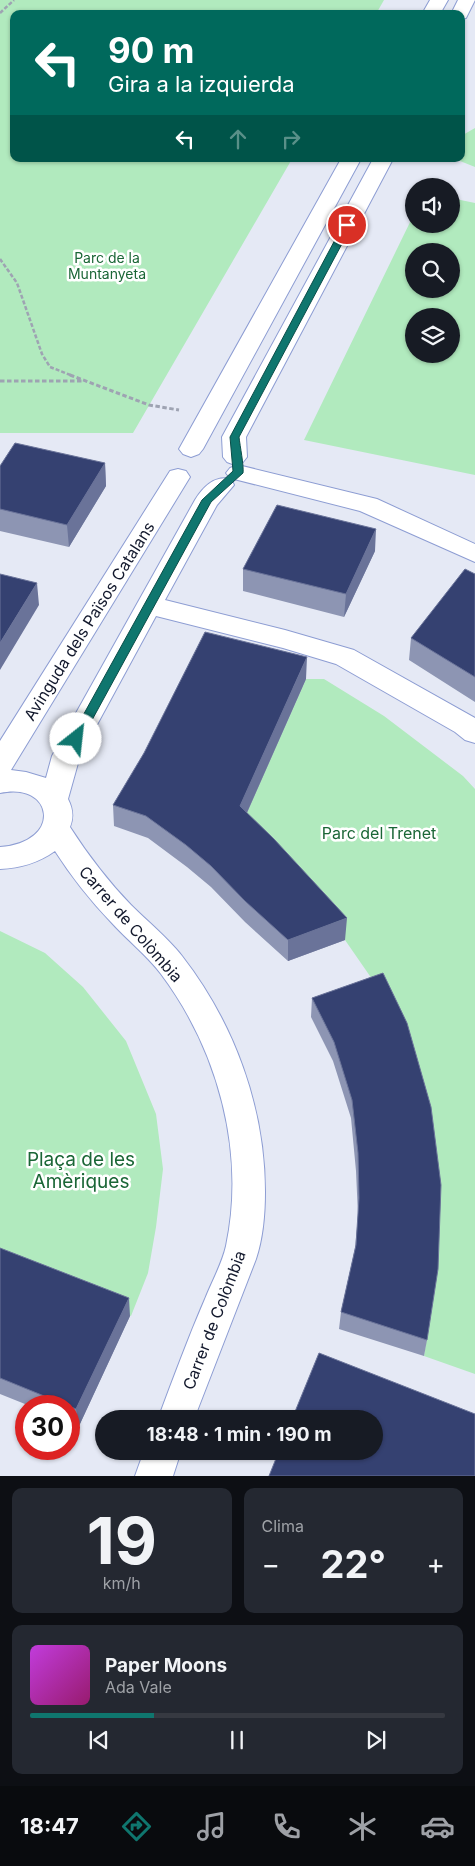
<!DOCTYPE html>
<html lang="es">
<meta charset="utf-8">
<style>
:root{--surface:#171b24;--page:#242831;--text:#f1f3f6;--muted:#9ea1a6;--line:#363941;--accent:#0f766e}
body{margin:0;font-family:Inter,sans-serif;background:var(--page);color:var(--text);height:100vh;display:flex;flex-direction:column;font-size:19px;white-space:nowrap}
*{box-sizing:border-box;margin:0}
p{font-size:16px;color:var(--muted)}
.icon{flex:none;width:28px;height:28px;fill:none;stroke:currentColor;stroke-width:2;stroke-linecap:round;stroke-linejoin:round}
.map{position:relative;height:1476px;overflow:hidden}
.details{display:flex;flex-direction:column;gap:12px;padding:12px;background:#0d0f14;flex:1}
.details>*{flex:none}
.banner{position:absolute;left:10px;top:10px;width:455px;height:152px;border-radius:10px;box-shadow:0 1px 4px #0004;background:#00695c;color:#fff;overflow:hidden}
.buttons{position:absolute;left:405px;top:178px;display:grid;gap:10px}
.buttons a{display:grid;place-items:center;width:55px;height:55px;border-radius:50%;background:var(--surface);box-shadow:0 1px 4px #0004;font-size:25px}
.speed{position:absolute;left:15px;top:1395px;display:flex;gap:10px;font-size:25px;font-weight:700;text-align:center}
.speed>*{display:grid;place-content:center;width:65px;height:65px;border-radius:50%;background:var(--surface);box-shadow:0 1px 4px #0004;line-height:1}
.speed .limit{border:8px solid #d22;background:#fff;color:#111}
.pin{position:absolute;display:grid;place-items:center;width:42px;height:42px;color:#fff;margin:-21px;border:2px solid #fff;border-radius:50%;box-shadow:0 1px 5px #0007}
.me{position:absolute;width:55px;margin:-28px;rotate:29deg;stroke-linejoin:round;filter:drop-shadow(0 0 4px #0008)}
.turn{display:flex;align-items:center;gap:18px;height:105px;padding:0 15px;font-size:22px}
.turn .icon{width:65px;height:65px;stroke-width:2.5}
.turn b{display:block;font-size:35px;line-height:42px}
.lanes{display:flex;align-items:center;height:48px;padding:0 15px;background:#0003;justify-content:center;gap:25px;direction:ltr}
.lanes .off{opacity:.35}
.big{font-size:38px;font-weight:700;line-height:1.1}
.details .card{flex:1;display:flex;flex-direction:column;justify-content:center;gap:8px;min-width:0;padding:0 18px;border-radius:10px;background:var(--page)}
.details .dial{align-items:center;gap:0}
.dial b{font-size:65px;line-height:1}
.song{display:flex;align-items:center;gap:15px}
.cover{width:60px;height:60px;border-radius:8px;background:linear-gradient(135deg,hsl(290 70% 55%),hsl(320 70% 35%))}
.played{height:5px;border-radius:2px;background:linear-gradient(90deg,var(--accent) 30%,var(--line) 30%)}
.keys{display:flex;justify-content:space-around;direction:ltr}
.heat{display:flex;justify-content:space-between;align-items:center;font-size:28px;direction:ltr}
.details .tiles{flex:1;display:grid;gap:12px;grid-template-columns:1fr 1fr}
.card:last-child{grid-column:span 2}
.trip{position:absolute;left:95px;top:1410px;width:288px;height:50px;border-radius:25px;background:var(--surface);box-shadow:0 1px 4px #0004;font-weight:700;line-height:50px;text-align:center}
.tabs{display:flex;height:80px;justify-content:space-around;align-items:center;background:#090b0e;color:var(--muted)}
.tabs .icon{width:35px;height:35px}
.tabs .active{color:var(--accent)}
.tabs b{font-size:22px;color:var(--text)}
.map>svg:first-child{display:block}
.green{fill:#b1eabe;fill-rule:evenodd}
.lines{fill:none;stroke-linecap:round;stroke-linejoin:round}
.street-casing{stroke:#8d9dd3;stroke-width:2}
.path-far1{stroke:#9ea3b2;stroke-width:2.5;stroke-dasharray:4 2;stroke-linecap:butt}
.path{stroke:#9ea3b2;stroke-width:3;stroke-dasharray:4.5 2.5;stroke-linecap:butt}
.street{fill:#fff;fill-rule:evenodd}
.wall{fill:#8d95b3}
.shaded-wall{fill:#6a7399}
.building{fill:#354171;stroke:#6a7399}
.route{fill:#0f766e;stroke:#0a4d48}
.labels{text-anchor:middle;stroke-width:5;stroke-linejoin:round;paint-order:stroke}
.far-park-label{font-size:14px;fill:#1a6636;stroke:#fff}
.street-label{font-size:16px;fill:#12182c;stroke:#fff}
.park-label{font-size:16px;fill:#1a6636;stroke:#fff}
.near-park-label{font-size:19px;fill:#1a6636;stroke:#fff}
</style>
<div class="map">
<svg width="475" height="1476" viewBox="0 0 475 1476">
<rect width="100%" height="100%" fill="#e5e9f5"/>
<!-- green -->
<path class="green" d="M0,0h384l-8,14h-362v145h278l-159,274h-133z
M475,128v39l-20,-8h6v-23z
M451,198l24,5v272l-171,-35 110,-226v10h37zM414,251h37v38h-37zM414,316h37v38h-37z
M306,679h18l60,37 79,60 12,13v585l-51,-18 11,-70 -54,-294 -36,-52 -48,-55 -57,-58z
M0,931l45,22 38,34 43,54 30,73 7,55 -7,58 -8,46 -17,43 -131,-51z"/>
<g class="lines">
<defs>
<path id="street" d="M430,0h18l-8,14h-18z
M458,0h17l-9,18 -5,1v-5h-10z
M341,159h20l-158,290 -4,5 -8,3 -8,-3 -4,-5z
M373,159h20l-147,278 1,20 -4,5 -8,3 -8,-3 -4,-5 -1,-20z
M238,465l139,34 98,45v18l-115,-51 -130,-33 -4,-5 4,-5z
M178,469l8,2 4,6 -179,293 15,2 20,6 6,-22 143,-256c8,-13 19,-25 36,-21l3,6 -17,20 -52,95 120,30 69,20 121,68v25l-10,-3 -10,-8 -119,-68 -53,-16 -127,-32 -76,140 -12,43c5,10 6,18 2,28 18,28 38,54 61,78 17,17 36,32 51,51 52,67 83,151 83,236 0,22 -2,46 -9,67l-62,160h-36c15,-40 30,-81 47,-120 7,-18 17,-35 21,-53 20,-94 -8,-196 -65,-272 -14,-19 -34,-34 -50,-52 -21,-22 -40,-46 -56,-71 -17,12 -34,17 -55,18v-22c64,-5 53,-66 0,-54v-52l170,-270z
M144,1451h37l-8,25h-38z"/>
</defs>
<!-- street casing -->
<use href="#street" class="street-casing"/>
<!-- path-far1 -->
<path class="path-far1" d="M0,13l14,-13
M0,259l17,24 25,71 8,13 23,9"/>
<!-- path -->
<path class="path" d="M70,375l79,30 30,5
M0,381h82"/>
<!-- street -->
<use href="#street" class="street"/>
</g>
<!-- wall -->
<path class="wall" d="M105,463l1,23 -37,61 -69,-16v-65z
M375,551l-31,66 -101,-26v-22z
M475,574v128l-66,-42 2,-22z
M306,679l-59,134 98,127 -57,21 -43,-39 -34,-35 -24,-20 -39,-29 -34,-12 -1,-21z
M383,973l44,367 -3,16 -85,-27 2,-17 14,-64 3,-32 -2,-45 -5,-53 -18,-57 -22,-44 1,-19z
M0,1248l130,68 -51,110 -10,-4v-16h-39l-30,-12z"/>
<!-- shaded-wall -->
<path class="shaded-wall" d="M105,463l1,23 -37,61 -2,-22z
M376,529l-1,22 -31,66 2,-23z
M37,583l2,22 -39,65v-27z
M307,657l-1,22 -66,149v-22z
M347,918l-2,22 -57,21v-21z
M129,1298l1,18 -51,110 -3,-17z"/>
<!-- building -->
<path class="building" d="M15,443l90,20 -38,62 -67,-16v-43z
M277,505l99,24 -30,65 -103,-25z
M465,569l10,5v103l-64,-39z
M0,574l37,9 -37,60z
M205,632l102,25 -67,149 34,33 73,79 -59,22 -43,-39 -34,-35 -25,-21 -40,-29 -33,-11 31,-52z
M383,973l24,50 24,84 10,78 -3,84 -11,71 -86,-28 15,-67 3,-47 -1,-45 -6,-53 -18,-58 -22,-44z
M0,1248l129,50 -53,111 -76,-31z
M319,1353l156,61v62h-206l10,-25h95v-32h-82z"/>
<!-- route -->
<path class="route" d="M344,223l8,2 -113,212c1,9 5,29 4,36l-32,29 -131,240h-8l-2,-3 132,-239 31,-29 -3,-34z"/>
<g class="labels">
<!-- far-park labels -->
<g class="far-park-label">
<text x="107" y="263">Parc de la<tspan x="107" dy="16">Muntanyeta</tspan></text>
</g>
<!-- street labels -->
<g class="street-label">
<text transform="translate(89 621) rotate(-58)" y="6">Avinguda dels Països Catalans</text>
<text transform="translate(131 924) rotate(49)" y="6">Carrer de Colòmbia</text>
<text transform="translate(214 1320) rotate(-69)" y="6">Carrer de Colòmbia</text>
</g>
<!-- park labels -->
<g class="park-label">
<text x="379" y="839">Parc del Trenet</text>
</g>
<!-- near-park labels -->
<g class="near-park-label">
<text x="81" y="1166">Plaça de les<tspan x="81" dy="22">Amèriques</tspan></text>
</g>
</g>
</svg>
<div class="buttons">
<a><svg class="icon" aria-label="sound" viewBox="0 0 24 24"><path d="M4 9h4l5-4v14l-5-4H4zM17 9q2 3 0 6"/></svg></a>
<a><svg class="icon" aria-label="search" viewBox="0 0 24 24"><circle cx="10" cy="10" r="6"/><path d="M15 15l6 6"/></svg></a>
<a><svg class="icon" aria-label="layers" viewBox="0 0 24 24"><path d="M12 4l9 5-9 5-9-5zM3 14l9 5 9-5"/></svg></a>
</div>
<div class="speed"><div class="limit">30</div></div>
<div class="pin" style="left:347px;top:225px;background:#d93025"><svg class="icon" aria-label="arrive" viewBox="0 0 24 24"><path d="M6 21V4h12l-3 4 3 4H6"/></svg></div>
<svg class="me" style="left:76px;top:739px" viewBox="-20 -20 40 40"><circle r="19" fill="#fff"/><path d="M0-13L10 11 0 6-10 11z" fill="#0f766e"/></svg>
<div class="trip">18:48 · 1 min · 190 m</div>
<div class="banner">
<div class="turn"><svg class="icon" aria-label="left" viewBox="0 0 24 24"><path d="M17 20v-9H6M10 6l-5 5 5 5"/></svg><div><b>90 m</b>Gira a la izquierda</div></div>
<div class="lanes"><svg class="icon" aria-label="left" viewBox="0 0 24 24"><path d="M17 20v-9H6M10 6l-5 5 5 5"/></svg><svg class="icon off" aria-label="ahead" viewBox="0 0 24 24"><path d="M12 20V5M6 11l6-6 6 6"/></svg><svg class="icon off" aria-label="right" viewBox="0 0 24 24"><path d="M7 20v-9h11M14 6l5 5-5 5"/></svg></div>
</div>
</div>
<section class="details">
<div class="tiles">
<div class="card dial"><b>19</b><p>km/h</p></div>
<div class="card"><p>Clima</p>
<div class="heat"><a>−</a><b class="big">22°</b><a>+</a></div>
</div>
<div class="card">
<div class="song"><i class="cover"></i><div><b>Paper Moons</b><p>Ada Vale</p></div></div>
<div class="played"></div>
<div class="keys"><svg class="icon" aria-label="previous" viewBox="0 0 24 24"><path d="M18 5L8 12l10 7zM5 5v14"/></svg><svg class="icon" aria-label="pause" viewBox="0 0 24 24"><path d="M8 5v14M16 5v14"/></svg><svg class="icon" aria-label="next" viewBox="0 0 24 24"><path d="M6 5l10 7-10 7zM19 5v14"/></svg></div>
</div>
</div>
</section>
<nav class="tabs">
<b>18:47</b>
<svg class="icon active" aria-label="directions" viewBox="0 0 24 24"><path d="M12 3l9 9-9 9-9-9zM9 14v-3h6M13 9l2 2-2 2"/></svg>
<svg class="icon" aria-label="music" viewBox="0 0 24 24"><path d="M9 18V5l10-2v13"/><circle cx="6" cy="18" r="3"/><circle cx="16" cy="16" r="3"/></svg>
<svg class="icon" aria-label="phone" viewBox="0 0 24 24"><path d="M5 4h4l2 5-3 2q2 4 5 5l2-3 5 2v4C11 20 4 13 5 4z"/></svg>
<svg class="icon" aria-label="climate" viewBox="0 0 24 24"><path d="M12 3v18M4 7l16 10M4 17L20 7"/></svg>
<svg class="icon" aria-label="car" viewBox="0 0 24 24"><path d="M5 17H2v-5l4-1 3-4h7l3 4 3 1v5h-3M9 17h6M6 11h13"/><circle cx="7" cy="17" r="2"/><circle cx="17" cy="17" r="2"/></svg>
</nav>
